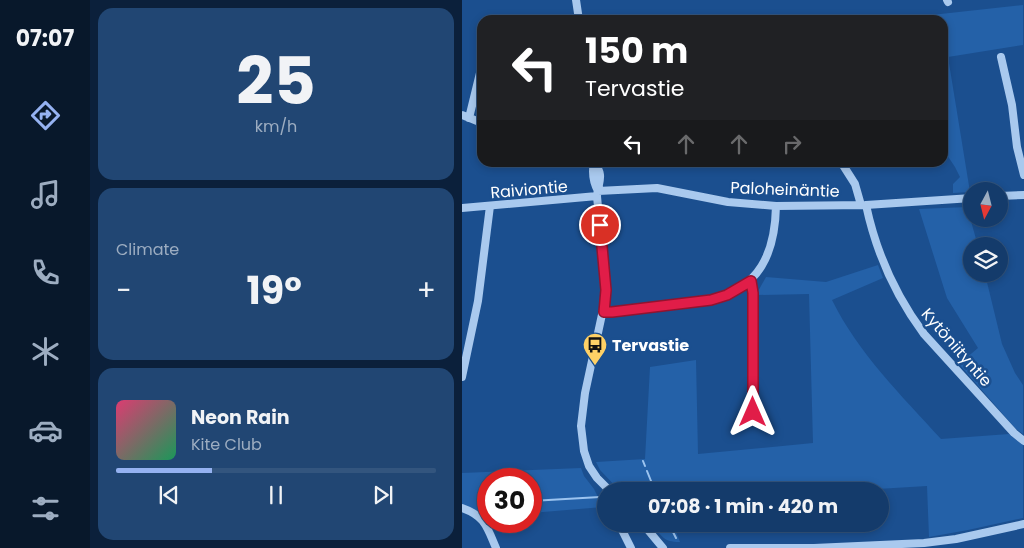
<!DOCTYPE html>
<meta charset="utf-8">
<style>
:root{--surface:#143b6b;--page:#214673;--text:#f1f3f6;--muted:#9dadc1;--line:#33557e;--accent:#95b2f1}
body{margin:0;font-family:Poppins,sans-serif;background:var(--page);color:var(--text);height:100vh;display:flex;flex-direction:column;font-size:19px;white-space:nowrap}
*{box-sizing:border-box;margin:0}
p{font-size:16px;color:var(--muted)}
.icon{flex:none;width:28px;height:28px;fill:none;stroke:currentColor;stroke-width:2;stroke-linecap:round;stroke-linejoin:round}
.map{position:relative;flex:1;overflow:hidden}
.drawer{display:flex;flex-direction:column;gap:8px;padding:8px;background:#0b203b;width:372px}
.drawer>*{flex:none}
.banner{position:absolute;left:15px;top:15px;width:471px;height:152px;border-radius:15px;box-shadow:0 2px 8px #0003,0 0 0 1px var(--line);background:#202124;color:#fff;overflow:hidden}
.needle{width:32px;rotate:187deg}
.controls{position:absolute;left:501px;top:182px;display:grid;gap:10px}
.controls a{display:grid;place-items:center;width:45px;height:45px;border-radius:50%;background:var(--surface);box-shadow:0 2px 8px #0003,0 0 0 1px var(--line);font-size:25px}
.speed{position:absolute;left:15px;top:468px;display:flex;gap:10px;font-size:25px;font-weight:700;text-align:center}
.speed>*{display:grid;place-content:center;width:65px;height:65px;border-radius:50%;background:var(--surface);box-shadow:0 2px 8px #0003,0 0 0 1px var(--line);line-height:1}
.speed .limit{border:8px solid #d22;background:#fff;color:#111}
.pin{position:absolute;display:grid;place-items:center;width:42px;height:42px;color:#fff;margin:-21px;border:2px solid #fff;border-radius:50%;box-shadow:0 1px 5px #0007}
.me{position:absolute;width:55px;margin:-28px;rotate:0deg;stroke-linejoin:round;filter:drop-shadow(0 0 4px #0008)}
.turn{display:flex;align-items:center;gap:18px;height:105px;padding:0 25px;font-size:22px}
.turn .icon{width:65px;height:65px;stroke-width:2.5}
.turn b{display:block;font-size:35px;line-height:42px}
.lanes{display:flex;align-items:center;height:48px;padding:0 25px;background:#0003;justify-content:center;gap:25px;direction:ltr}
.lanes .off{opacity:.35}
.big{font-size:38px;font-weight:700;line-height:1.1}
.drawer .card{flex:1;display:flex;flex-direction:column;justify-content:center;gap:8px;min-width:0;padding:0 18px;border-radius:15px;background:var(--page)}
.drawer .dial{align-items:center;gap:0}
.dial b{font-size:65px;line-height:1}
.song{display:flex;align-items:center;gap:15px}
.cover{width:60px;height:60px;border-radius:8px;background:linear-gradient(135deg,hsl(340 70% 55%),hsl(150 70% 35%))}
.played{height:5px;border-radius:2px;background:linear-gradient(90deg,var(--accent) 30%,var(--line) 30%)}
.keys{display:flex;justify-content:space-around;direction:ltr}
.heat{display:flex;justify-content:space-between;align-items:center;font-size:28px;direction:ltr}
.trip{position:absolute;left:135px;top:482px;width:292px;height:50px;border-radius:25px;background:var(--surface);box-shadow:0 2px 8px #0003,0 0 0 1px var(--line);font-weight:700;line-height:50px;text-align:center}
main{display:flex;flex:1;min-height:0}
.dock{display:flex;flex-direction:column;width:90px;justify-content:space-around;align-items:center;background:#08182b;color:var(--muted)}
.dock .icon{width:35px;height:35px}
.dock .active{color:var(--accent)}
.dock b{font-size:22px;color:var(--text)}
.map>svg:first-child{display:block}
.green{fill:#2461a8}
.lines{fill:none;stroke-linecap:round;stroke-linejoin:round}
.stream{stroke:#9cc4f0;stroke-width:2}
.minor{stroke:#a9c9ee;stroke-width:8}
.route-casing{stroke:#92132f;stroke-width:12}
.route{stroke:#e11d48;stroke-width:9}
.labels{text-anchor:middle;stroke-width:5;stroke-linejoin:round;paint-order:stroke}
.street-label{font-size:16px;fill:#fff;stroke:#1b4f8f}
.poi-label{font-size:16px;font-weight:bold;fill:#fff;stroke:#1b4f8f;text-anchor:start}
</style>
<main>
<nav class="dock">
<b>07:07</b>
<svg class="icon active" aria-label="directions" viewBox="0 0 24 24"><path d="M12 3l9 9-9 9-9-9zM9 14v-3h6M13 9l2 2-2 2"/></svg>
<svg class="icon" aria-label="music" viewBox="0 0 24 24"><path d="M9 18V5l10-2v13"/><circle cx="6" cy="18" r="3"/><circle cx="16" cy="16" r="3"/></svg>
<svg class="icon" aria-label="phone" viewBox="0 0 24 24"><path d="M5 4h4l2 5-3 2q2 4 5 5l2-3 5 2v4C11 20 4 13 5 4z"/></svg>
<svg class="icon" aria-label="climate" viewBox="0 0 24 24"><path d="M12 3v18M4 7l16 10M4 17L20 7"/></svg>
<svg class="icon" aria-label="car" viewBox="0 0 24 24"><path d="M5 17H2v-5l4-1 3-4h7l3 4 3 1v5h-3M9 17h6M6 11h13"/><circle cx="7" cy="17" r="2"/><circle cx="17" cy="17" r="2"/></svg>
<svg class="icon" aria-label="filters" viewBox="0 0 24 24"><path d="M4 7h16M4 17h16"/><circle cx="9" cy="7" r="2"/><circle cx="15" cy="17" r="2"/></svg>
</nav>
<section class="drawer">
<div class="card dial"><b>25</b><p>km/h</p></div>
<div class="card"><p>Climate</p>
<div class="heat"><a>−</a><b class="big">19°</b><a>+</a></div>
</div>
<div class="card">
<div class="song"><i class="cover"></i><div><b>Neon Rain</b><p>Kite Club</p></div></div>
<div class="played"></div>
<div class="keys"><svg class="icon" aria-label="previous" viewBox="0 0 24 24"><path d="M18 5L8 12l10 7zM5 5v14"/></svg><svg class="icon" aria-label="pause" viewBox="0 0 24 24"><path d="M8 5v14M16 5v14"/></svg><svg class="icon" aria-label="next" viewBox="0 0 24 24"><path d="M6 5l10 7-10 7zM19 5v14"/></svg></div>
</div>
</section>
<div class="map">
<svg width="562" height="548" viewBox="0 0 562 548">
<rect width="100%" height="100%" fill="#1b4f8f"/>
<!-- green -->
<path class="green" d="M561,5v40l-75,12 22,135 -17,1v-9l7,-7 -5,-10 -12,-18v-129h-57z
M505,207l11,39h-6v28h13l17,70 13,29 8,12v49l-8,-6 -56,-64 19,-16 -31,-50 -28,-89z
M416,265l5,13 -51,22c26,53 70,96 109,139l68,-5 14,11v73l-55,12 -39,7 -2,-51 -83,5h-224l-20,-21 -4,-8 49,-3 5,-92 46,-7 2,94 115,-11 -4,-149 -53,1 10,-18 60,5z
M119,468l3,8 10,13 9,18 -72,6v-34h-43v38h-2l-8,-5 -16,-7v-32z
M189,524h22l7,18c-18,0 -17,-6 -29,-18z"/>
<g class="lines">
<!-- stream -->
<path class="stream" d="M181,461l2,5
M185,471l8,20
M69,501l69,-4
M207,524l7,14"/>
<!-- minor -->
<path class="minor" d="M114,0l3,20
M485,0l1,2
M539,57l11,48 5,42 7,28
M0,115l20,8
M7,118l11,-45 2,-2
M132,162c-2,10 -1,20 4,29
M379,162l14,22 6,21
M132,163c11,12 4,20 3,33l9,100 -21,97 -4,33 3,25 5,15 8,12 13,13
M136,191l59,-3 71,14 48,4 90,-1 106,-7
M538,196l24,-1
M404,205c10,47 29,90 58,129l90,99 10,8
M0,208l135,-12
M289,281l2,12v119l-2,6
M142,312h8l99,-12c49,-12 64,-47 65,-94
M0,377l16,-76 12,-95
M0,508c23,8 25,19 34,40
M157,524l12,24
M181,524l20,24
M268,548h84l110,-5 32,-4 68,-15"/>
</g>
<g class="lines">
<defs>
<path id="route" d="M138,225l6,65 -2,22h8l99,-12 16,-5 24,-14 2,12v119"/>
</defs>
<!-- route casing -->
<use href="#route" class="route-casing"/>
<!-- route -->
<use href="#route" class="route"/>
</g>
<!-- icons -->
<defs>
<symbol id="bus-pin" viewBox="-11 -11 22 30"><path d="M0 17L-7.5 6A9.5 9.5 0 1 1 7.5 6Z" fill="#ffd166" stroke="#1b4f8f"/><path d="M-5-6H5V4H4V6H2V4H-2V6H-4V4H-5ZM-3.5-4V0h7V-4ZM-3.5 1.2v1.5H-2V1.2ZM2 1.2v1.5H3.5V1.2Z" fill="#111"/></symbol>
</defs>
<g fill-rule="evenodd">
<use href="#bus-pin" x="119" y="331" width="28" height="38"/>
</g>
<g class="labels">
<!-- street labels -->
<g class="street-label">
<text transform="translate(67 189) rotate(-5)" y="6">Raiviontie</text>
<text transform="translate(323 189) rotate(2)" y="6">Paloheinäntie</text>
<text transform="translate(495 347) rotate(49)" y="6">Kytöniityntie</text>
</g>
<!-- poi labels -->
<g class="poi-label">
<text x="150" y="351">Tervastie</text>
</g>
</g>
</svg>
<div class="controls">
<a><svg class="needle" viewBox="-14 -14 28 28"><path d="M0-13l5 13h-10z" fill="#e53935"/><path d="M0 13l5-13h-10z" fill="#9dadc1"/></svg></a>
<a><svg class="icon" aria-label="layers" viewBox="0 0 24 24"><path d="M12 4l9 5-9 5-9-5zM3 14l9 5 9-5"/></svg></a>
</div>
<div class="speed"><div class="limit">30</div></div>
<div class="pin" style="left:138px;top:225px;background:#d93025"><svg class="icon" aria-label="arrive" viewBox="0 0 24 24"><path d="M6 21V4h12l-3 4 3 4H6"/></svg></div>
<svg class="me" style="left:291px;top:412px" viewBox="-20 -20 40 40"><path d="M0-17L14 15 0 8-14 15z" fill="#e11d48" stroke="#fff" stroke-width="4"/></svg>
<div class="trip">07:08 · 1 min · 420 m</div>
<div class="banner">
<div class="turn"><svg class="icon" aria-label="left" viewBox="0 0 24 24"><path d="M17 20v-9H6M10 6l-5 5 5 5"/></svg><div><b>150 m</b>Tervastie</div></div>
<div class="lanes"><svg class="icon" aria-label="left" viewBox="0 0 24 24"><path d="M17 20v-9H6M10 6l-5 5 5 5"/></svg><svg class="icon off" aria-label="ahead" viewBox="0 0 24 24"><path d="M12 20V5M6 11l6-6 6 6"/></svg><svg class="icon off" aria-label="ahead" viewBox="0 0 24 24"><path d="M12 20V5M6 11l6-6 6 6"/></svg><svg class="icon off" aria-label="right" viewBox="0 0 24 24"><path d="M7 20v-9h11M14 6l5 5-5 5"/></svg></div>
</div>
</div>
</main>
